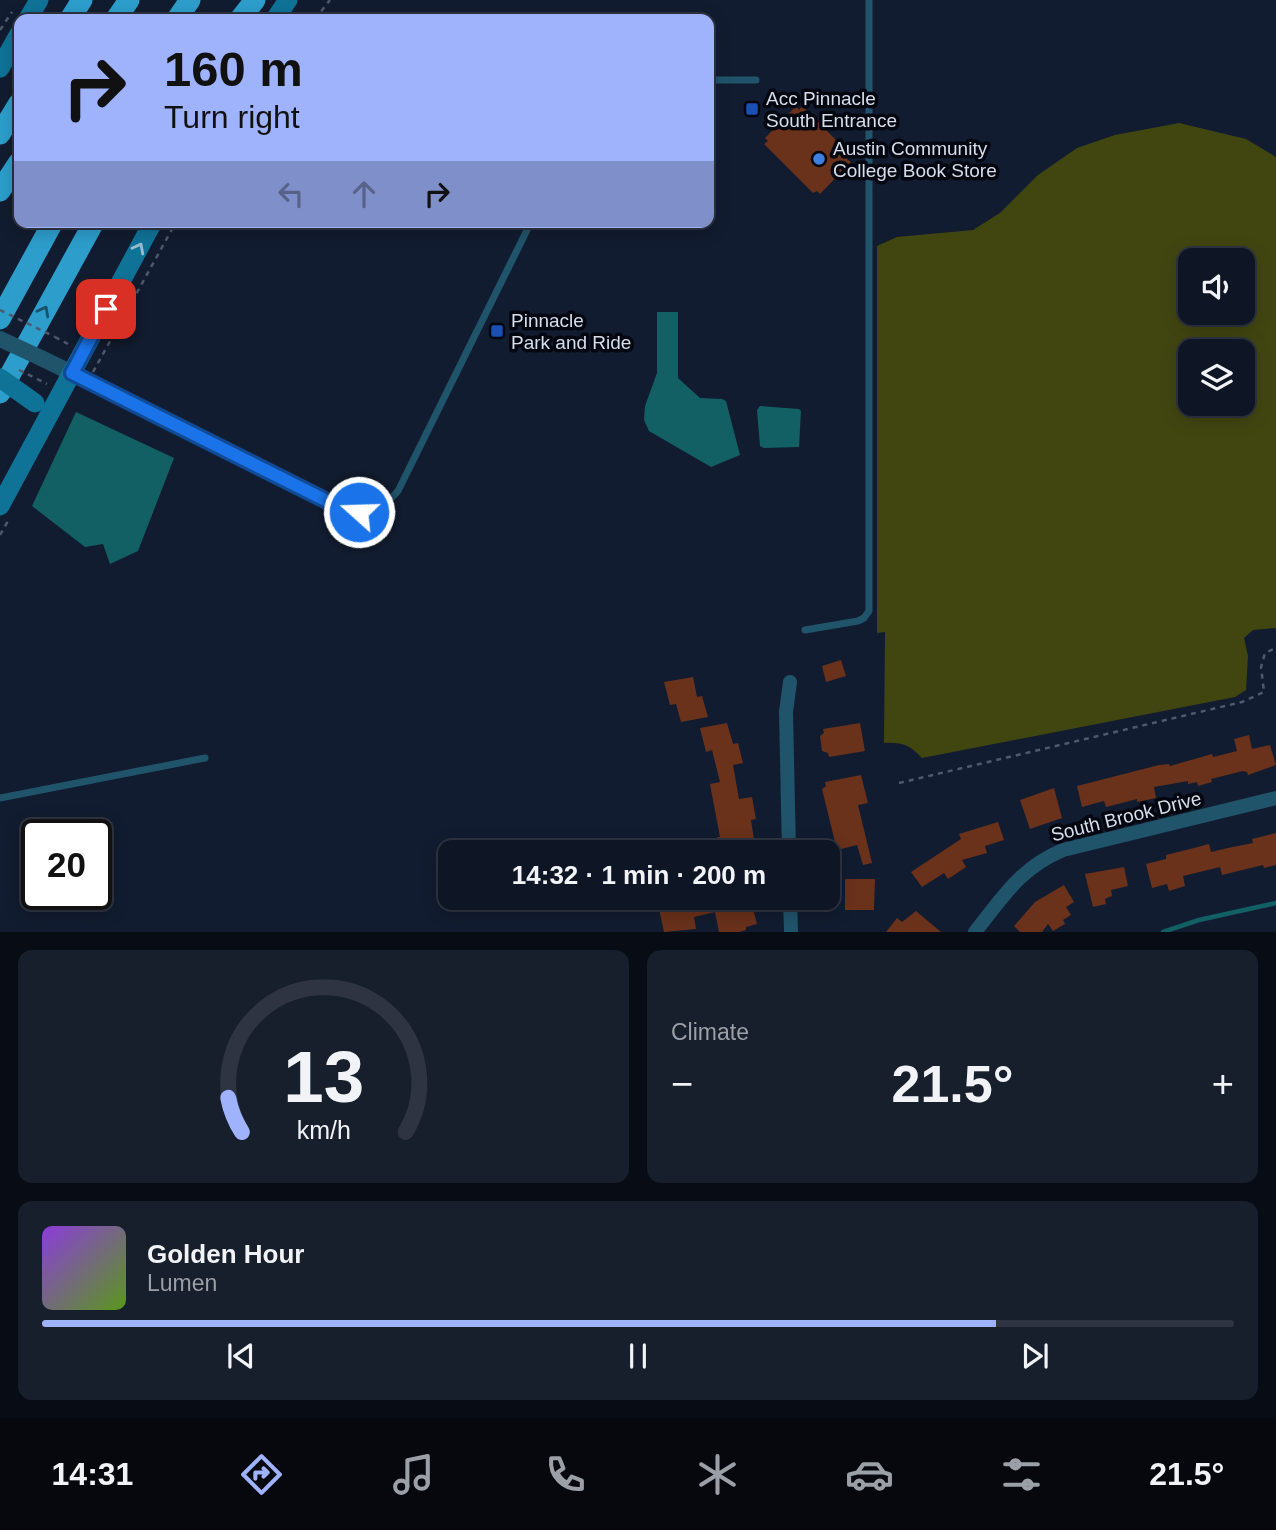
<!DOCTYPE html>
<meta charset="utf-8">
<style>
:root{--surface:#0e1524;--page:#171e2c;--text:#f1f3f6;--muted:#9b9fa6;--line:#2e3441;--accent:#9fb3fd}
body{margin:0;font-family:Arial,sans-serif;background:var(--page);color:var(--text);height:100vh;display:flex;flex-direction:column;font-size:26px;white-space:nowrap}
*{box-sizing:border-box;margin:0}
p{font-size:23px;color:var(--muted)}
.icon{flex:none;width:38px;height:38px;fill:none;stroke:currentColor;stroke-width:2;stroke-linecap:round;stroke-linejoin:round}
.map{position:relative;height:932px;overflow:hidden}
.sheet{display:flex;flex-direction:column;gap:18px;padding:18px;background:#080c14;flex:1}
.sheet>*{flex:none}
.top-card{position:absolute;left:14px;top:14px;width:700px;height:214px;border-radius:14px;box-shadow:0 4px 18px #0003,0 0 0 2px var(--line);background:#9fb3fd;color:#111;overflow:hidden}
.buttons{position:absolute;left:1178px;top:248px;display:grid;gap:14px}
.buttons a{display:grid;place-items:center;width:77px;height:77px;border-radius:14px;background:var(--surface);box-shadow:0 4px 18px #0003,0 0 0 2px var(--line);font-size:35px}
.speed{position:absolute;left:21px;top:819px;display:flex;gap:14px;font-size:35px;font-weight:700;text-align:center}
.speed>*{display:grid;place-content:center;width:91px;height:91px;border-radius:50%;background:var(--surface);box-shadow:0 4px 18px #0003,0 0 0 2px var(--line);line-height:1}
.speed .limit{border:4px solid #111;border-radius:10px;background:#fff;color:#111}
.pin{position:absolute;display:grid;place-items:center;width:60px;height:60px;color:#fff;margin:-30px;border-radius:14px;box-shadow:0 4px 10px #0006}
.me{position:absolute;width:77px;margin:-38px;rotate:290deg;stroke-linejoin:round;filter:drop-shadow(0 0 5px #0008)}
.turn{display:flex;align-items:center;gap:24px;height:147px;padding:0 35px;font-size:32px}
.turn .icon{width:91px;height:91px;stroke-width:2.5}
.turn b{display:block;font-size:49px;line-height:60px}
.lanes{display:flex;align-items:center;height:66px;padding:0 35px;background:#0003;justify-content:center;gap:35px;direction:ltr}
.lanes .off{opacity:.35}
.big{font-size:52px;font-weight:700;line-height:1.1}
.sheet .widget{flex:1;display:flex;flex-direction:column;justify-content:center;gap:10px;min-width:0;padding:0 24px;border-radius:14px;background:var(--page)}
.sheet .dial{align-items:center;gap:0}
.dial svg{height:182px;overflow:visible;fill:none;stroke:var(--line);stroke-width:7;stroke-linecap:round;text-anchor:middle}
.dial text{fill:var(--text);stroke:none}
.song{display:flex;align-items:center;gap:21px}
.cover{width:84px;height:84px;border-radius:10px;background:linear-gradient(135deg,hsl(270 70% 55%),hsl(90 70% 35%))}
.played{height:7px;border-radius:4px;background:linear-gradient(90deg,var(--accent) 80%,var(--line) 80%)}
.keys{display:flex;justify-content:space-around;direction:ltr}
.heat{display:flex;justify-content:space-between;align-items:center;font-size:38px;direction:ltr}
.sheet .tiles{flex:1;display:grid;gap:18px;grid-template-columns:1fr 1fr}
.widget:last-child{grid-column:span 2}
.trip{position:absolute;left:438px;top:840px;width:402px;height:70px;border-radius:14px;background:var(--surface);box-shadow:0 4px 18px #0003,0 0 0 2px var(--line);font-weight:700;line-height:70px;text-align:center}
.tab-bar{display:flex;height:112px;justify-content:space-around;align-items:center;background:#06080e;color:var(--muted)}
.tab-bar .icon{width:49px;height:49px}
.tab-bar .active{color:var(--accent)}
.tab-bar b{font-size:32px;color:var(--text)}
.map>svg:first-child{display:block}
.green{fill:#414611;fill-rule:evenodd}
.water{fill:#126063}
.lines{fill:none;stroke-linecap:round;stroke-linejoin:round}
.stream{stroke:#126063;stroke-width:4.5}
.building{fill:#6a311b}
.path{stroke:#50596b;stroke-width:2.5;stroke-dasharray:5 5;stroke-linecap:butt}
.service{stroke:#20546b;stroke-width:7}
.minor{stroke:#20546b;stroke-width:14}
.tertiary{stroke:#20546b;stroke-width:16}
.secondary{stroke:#0f7398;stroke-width:19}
.motorway{stroke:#2d9ecc;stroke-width:21}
.path-bridge{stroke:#50596b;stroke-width:2.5;stroke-dasharray:5 5;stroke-linecap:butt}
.tertiary-bridge{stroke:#20546b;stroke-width:16}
.secondary-bridge{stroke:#0f7398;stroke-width:19}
.oneway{stroke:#9abdd2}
.oneway2{stroke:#18526e}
.route-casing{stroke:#114b97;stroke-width:18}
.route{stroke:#1a73e8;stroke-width:12}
.transit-dot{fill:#1a4fb4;stroke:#04070f;stroke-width:2.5}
.shop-dot{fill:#3f7fe0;stroke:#04070f;stroke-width:2.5}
.labels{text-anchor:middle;stroke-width:7;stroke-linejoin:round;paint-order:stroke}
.poi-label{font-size:19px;fill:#d6ddeb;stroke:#04070f;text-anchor:start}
.street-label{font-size:19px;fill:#d6ddeb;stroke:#04070f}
</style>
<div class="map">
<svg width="1276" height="932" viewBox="0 0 1276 932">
<rect width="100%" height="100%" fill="#121c30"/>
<!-- green -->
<path class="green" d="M1179,123l67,16 30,18v471l-23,2 -9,8 4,18 -2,34 -11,7 -313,61c-12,-13 -20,-16 -38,-15l1,-111 -8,1v-387l20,-9 76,-7 27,-17 38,-38 39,-27 38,-13zM1190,261h52v52h-52zM1190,352h52v52h-52z"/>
<!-- water -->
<path class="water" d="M657,312h21v66l22,20 22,1 4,2 14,54 -29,12 -62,-36 -5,-11 1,-14 12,-33z
M760,406l39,3 2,2 -2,36 -35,1 -4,-2 -3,-36z
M76,412l98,46 -36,93 -28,13 -7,-20 -18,3 -53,-41z"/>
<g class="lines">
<!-- stream -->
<path class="stream" d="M1163,932l36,-12 77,-17"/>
</g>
<!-- building -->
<path class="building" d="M796,106l3,4 3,-4 49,49 -4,4 4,3 -31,32 -3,-3 -4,2 -49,-49 4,-3 -3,-3z
M841,660l5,16 -20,6 -4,-16z
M693,677l4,20 5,-1 6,21 -27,5 -5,-18 -6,1 -6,-23z
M727,723l6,21 5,-1 5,20 -10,2 6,34 13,-2 4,22 -5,1 4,26 -13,2v4h-22l-3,-15h3l-10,-53 10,-2 -8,-32 -6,2 -6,-24z
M860,723l5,28 -36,6 -1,-4 -6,-2 -2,-15 4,-3 -1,-4z
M1249,735l3,14 18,-4 6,20 -28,10 -1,-3 -4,-1 -32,8 1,3 -14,4 -1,-4 -9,2v-3l-34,6 2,11 -19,4v-3l-31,8 -2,-6 -22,6 -5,-21 82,-21 10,-1 1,2 42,-12 1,3 24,-6 -3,-12z
M861,775l7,28 -10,2 14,58 -9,2 -6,-20 -20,5 -15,-61 4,-3 -1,-4z
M1054,788l8,30 -32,11 -10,-29z
M998,822l6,18 -19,6 2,7 -25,7 4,7 -18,12 -4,-6 -22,14 -11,-15 50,-33 -2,-5z
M1276,833v32l-12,3 -1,-3 -41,10 -2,-8 -37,9 2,10 -16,5 -2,-7 -15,4 -6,-24 20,-5v-4l28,-7 15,-4 2,8 17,-4 25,-5 -1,-4z
M1124,867l4,19 -17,4 1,6 -7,3 1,5 -13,3 -8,-33z
M845,879h30l-1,31h-29z
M1064,885l10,17 -8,5 5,8 -8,5 2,4 -12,7 -5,-7 -6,8h-22l-6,-6 21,-24z
M728,898h22l7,26 -11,3v3l-7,2h-20l-4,-20 -21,5 2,12 -32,3 -5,-23 31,-7 1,4z
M916,911l25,21h-55l11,-14 5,4z"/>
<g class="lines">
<!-- path -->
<path class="path" d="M315,19l15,-19
M0,30l12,-18
M55,337l13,7
M93,372l83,-150
M37,379l10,5
M0,535l8,-14
M899,783l343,-81 22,-10 -3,-25 4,-14 11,-5"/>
<!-- service -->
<path class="service" d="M709,80h47
M73,374l260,130c29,13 44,11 65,-13l133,-269
M805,630l53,-9 6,-3 5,-7v-611
M0,798l205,-40"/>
<!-- minor -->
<path class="minor" d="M789,852l-3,-140 4,-30
M790,898l1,34
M975,932c28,-35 45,-64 88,-82l213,-52"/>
<!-- tertiary -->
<path class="tertiary" d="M41,358l31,15"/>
<!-- secondary -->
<path class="secondary" d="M28,19l11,-19
M275,19l13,-19
M0,68l19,-34
M0,506l153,-284"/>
<!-- motorway -->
<path class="motorway" d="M70,19l12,-19
M116,19l13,-19
M177,19l13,-19
M240,19l15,-19
M0,134l19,-31
M0,191l19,-29
M0,319l53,-97
M0,393l94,-171"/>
<!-- path-bridge -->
<path class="path-bridge" d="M0,310l55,27
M19,370l18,9"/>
<!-- tertiary-bridge -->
<path class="tertiary-bridge" d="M0,339l41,19"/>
<!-- secondary-bridge -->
<path class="secondary-bridge" d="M0,378l35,25"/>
</g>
<!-- one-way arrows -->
<defs><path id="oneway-chevron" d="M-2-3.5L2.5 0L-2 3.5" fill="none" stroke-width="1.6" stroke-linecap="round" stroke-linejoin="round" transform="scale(1.75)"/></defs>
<use class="oneway" href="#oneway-chevron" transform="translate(139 248) rotate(-62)"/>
<use class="oneway2" href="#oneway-chevron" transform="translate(44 311) rotate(-62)"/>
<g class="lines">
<defs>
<path id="route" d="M106,309l-34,64 261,131 26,8"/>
</defs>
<!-- route casing -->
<use href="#route" class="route-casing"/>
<!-- route -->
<use href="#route" class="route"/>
</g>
<!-- markers -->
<g class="transit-dot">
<rect x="745" y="102" width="14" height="14" rx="3.5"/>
<rect x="490" y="324" width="14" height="14" rx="3.5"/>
</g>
<circle class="shop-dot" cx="819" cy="159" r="7"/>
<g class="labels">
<!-- poi labels -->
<g class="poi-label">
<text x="766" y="105">Acc Pinnacle<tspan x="766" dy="22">South Entrance</tspan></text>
<text x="833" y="155">Austin Community<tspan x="833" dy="22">College Book Store</tspan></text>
<text x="511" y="327">Pinnacle<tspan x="511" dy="22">Park and Ride</tspan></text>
</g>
<!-- street labels -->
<g class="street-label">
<text transform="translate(1126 816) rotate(-14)" y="7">South Brook Drive</text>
</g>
</g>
</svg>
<div class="buttons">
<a><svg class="icon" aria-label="sound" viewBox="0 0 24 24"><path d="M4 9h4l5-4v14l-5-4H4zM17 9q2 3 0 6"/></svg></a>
<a><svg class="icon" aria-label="layers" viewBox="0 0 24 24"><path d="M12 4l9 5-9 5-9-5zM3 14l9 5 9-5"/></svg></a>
</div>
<div class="speed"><div class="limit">20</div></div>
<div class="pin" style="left:106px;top:309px;background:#d93025"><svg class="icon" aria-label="arrive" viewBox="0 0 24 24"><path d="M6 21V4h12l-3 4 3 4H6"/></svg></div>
<svg class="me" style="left:359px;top:512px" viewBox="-20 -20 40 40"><circle r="17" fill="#1a73e8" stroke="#fff" stroke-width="3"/><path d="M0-11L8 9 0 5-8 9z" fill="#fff"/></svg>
<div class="trip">14:32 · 1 min · 200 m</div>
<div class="top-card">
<div class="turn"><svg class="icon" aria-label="right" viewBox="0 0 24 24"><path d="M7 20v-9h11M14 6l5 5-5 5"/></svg><div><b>160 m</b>Turn right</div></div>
<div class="lanes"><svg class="icon off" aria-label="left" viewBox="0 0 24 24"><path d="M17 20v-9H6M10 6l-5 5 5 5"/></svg><svg class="icon off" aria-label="ahead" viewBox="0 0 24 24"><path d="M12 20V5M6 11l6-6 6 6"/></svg><svg class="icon" aria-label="right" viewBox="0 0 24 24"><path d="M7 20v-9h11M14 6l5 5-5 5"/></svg></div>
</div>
</div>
<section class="sheet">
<div class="tiles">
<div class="widget dial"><svg viewBox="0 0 100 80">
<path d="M14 69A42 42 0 1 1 86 69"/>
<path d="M14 69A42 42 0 0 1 8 54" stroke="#9fb3fd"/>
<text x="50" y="56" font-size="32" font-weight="700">13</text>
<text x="50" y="72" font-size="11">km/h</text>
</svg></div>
<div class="widget"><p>Climate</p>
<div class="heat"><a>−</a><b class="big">21.5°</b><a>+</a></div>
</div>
<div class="widget">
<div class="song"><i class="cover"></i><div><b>Golden Hour</b><p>Lumen</p></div></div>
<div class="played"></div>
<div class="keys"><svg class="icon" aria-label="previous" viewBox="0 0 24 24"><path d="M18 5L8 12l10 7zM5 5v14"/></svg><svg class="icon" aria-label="pause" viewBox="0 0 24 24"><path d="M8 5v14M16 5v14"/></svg><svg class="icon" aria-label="next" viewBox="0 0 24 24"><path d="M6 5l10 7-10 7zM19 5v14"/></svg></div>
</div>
</div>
</section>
<nav class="tab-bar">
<b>14:31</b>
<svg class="icon active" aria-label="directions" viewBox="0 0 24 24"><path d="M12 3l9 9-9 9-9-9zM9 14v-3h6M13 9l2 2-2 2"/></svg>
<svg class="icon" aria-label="music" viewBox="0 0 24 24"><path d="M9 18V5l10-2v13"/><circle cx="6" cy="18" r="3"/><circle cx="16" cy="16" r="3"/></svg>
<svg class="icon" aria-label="phone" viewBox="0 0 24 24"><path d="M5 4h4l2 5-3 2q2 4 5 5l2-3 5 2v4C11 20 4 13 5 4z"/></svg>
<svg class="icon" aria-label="climate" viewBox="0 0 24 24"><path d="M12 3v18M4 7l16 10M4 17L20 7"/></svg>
<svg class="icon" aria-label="car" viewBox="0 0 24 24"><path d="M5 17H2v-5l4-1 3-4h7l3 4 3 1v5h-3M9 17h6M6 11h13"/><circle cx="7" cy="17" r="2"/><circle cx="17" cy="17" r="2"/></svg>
<svg class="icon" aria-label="filters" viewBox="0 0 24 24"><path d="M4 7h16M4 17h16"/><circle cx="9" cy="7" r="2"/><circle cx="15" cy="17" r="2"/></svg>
<b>21.5°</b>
</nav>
